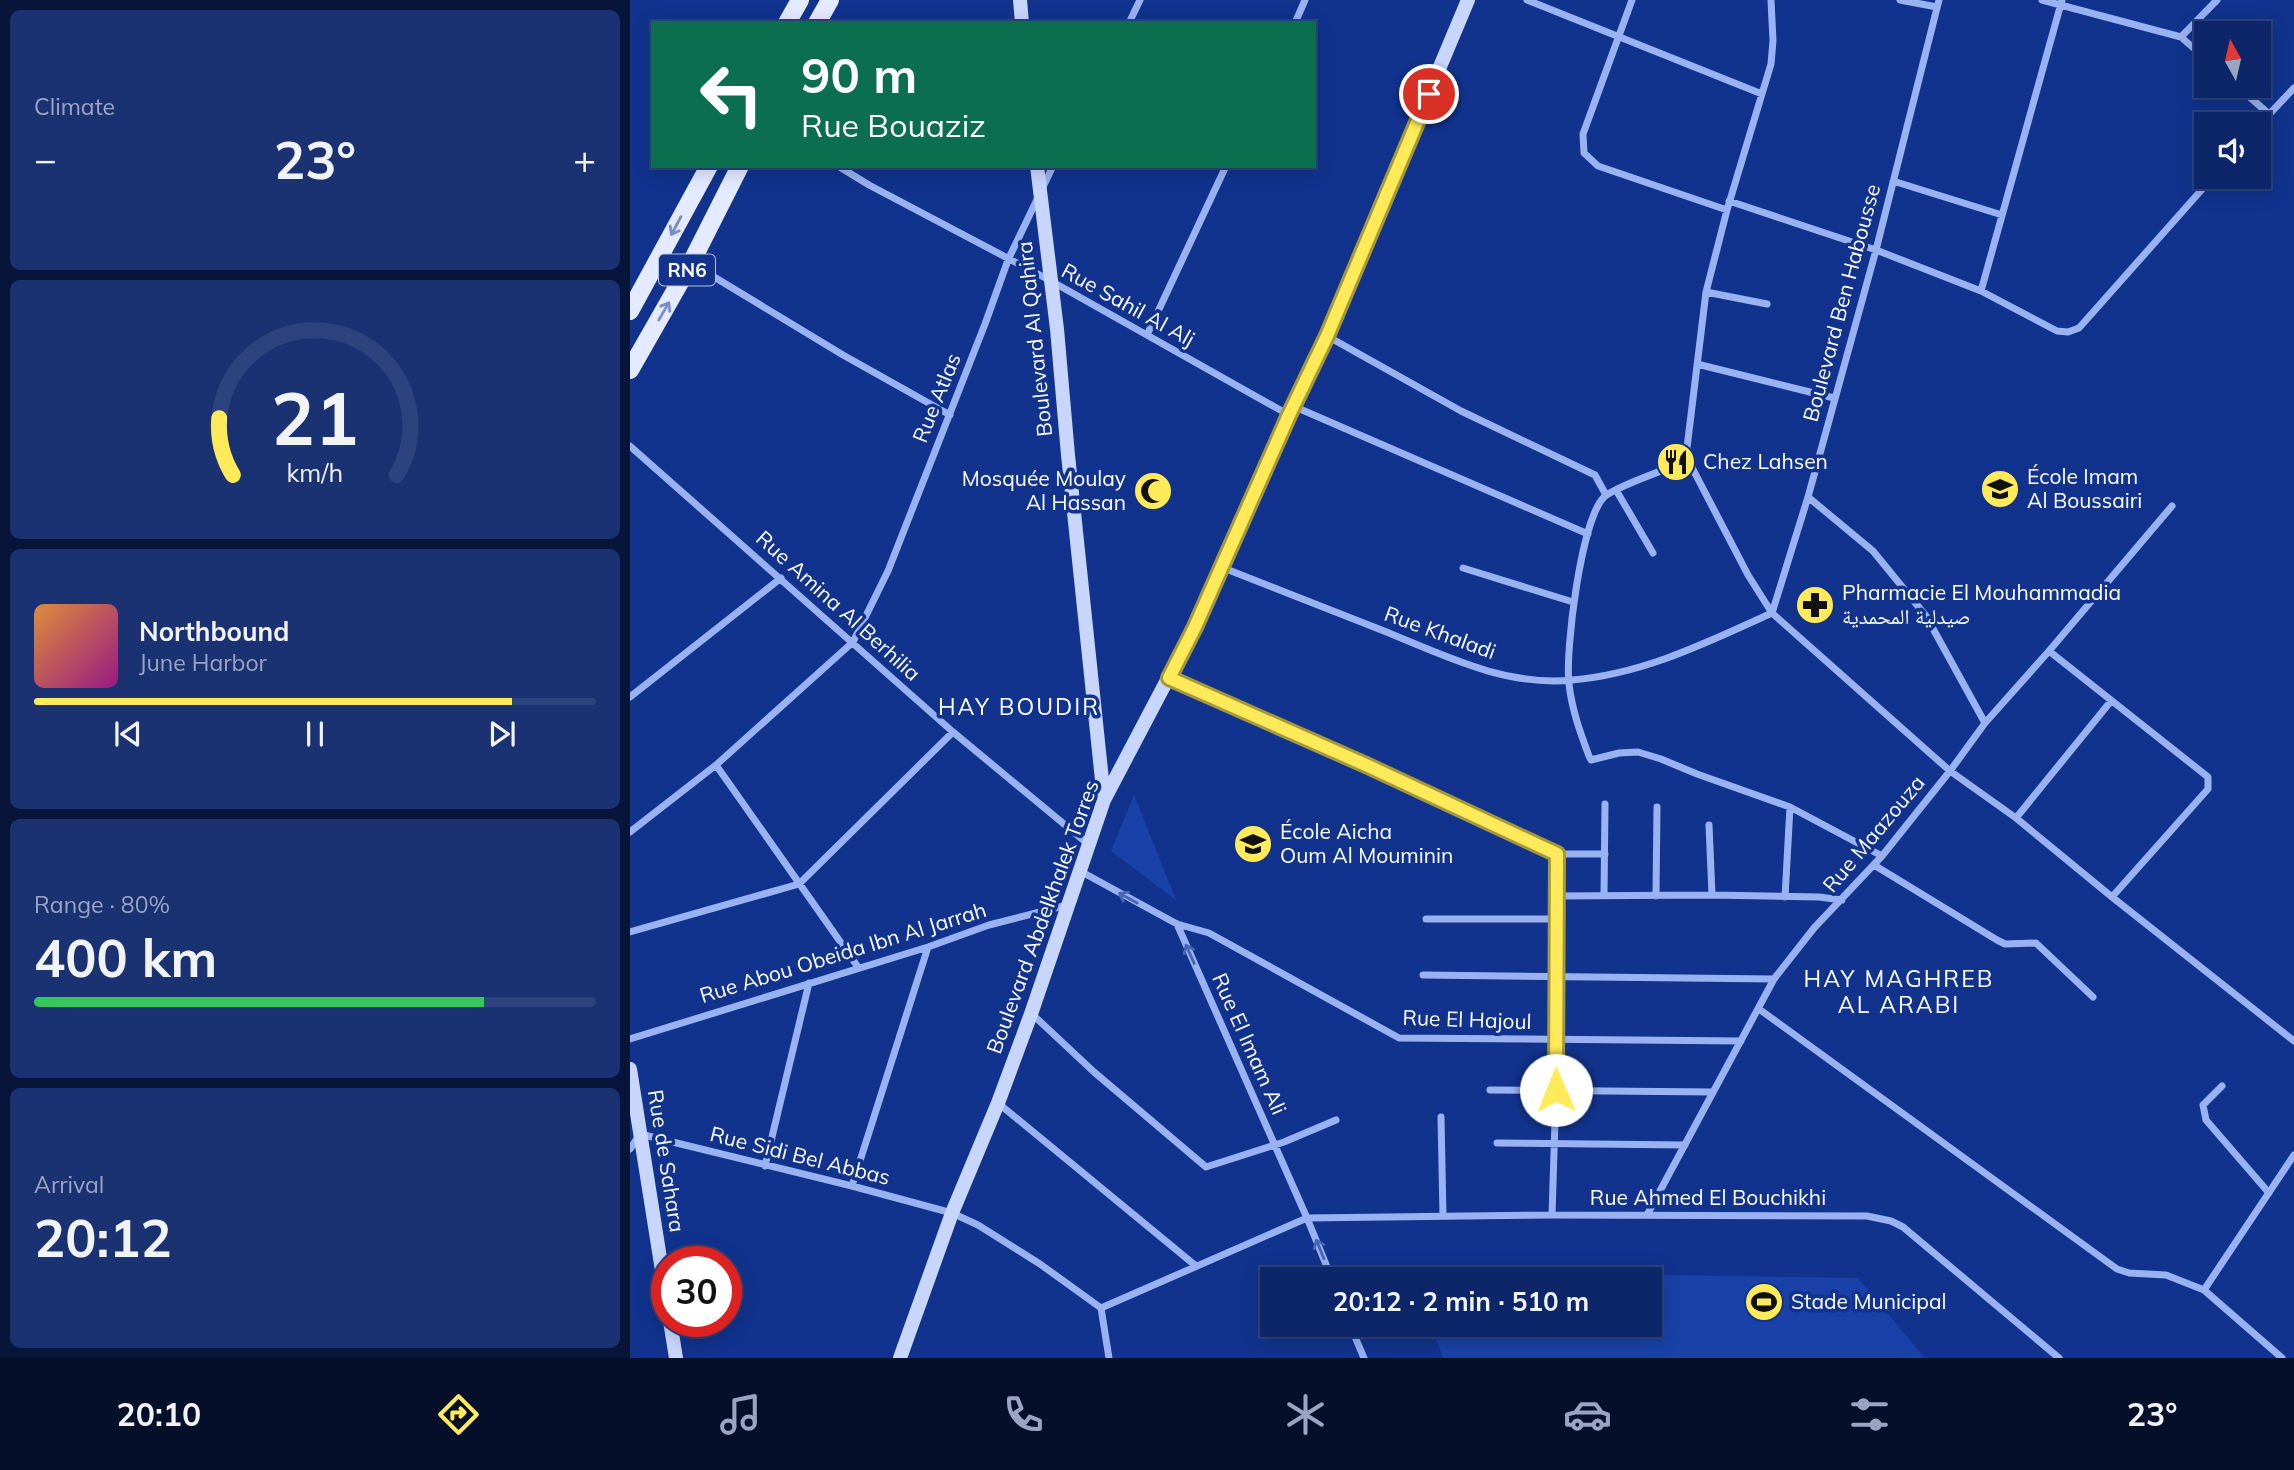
<!DOCTYPE html>
<meta charset="utf-8">
<style>
:root{--surface:#0d266a;--page:#1b3272;--text:#f1f3f6;--muted:#9aa5c1;--line:#2d437e;--accent:#ffeb5a}
body{margin:0;font-family:Mulish,"Noto Naskh Arabic",sans-serif;background:var(--page);color:var(--text);height:100vh;display:flex;flex-direction:column;font-size:26px;white-space:nowrap}
*{box-sizing:border-box;margin:0}
p{font-size:23px;color:var(--muted)}
.icon{flex:none;width:38px;height:38px;fill:none;stroke:currentColor;stroke-width:2;stroke-linecap:round;stroke-linejoin:round}
.map{position:relative;flex:1;overflow:hidden}
.drawer{display:flex;flex-direction:column;gap:10px;padding:10px;background:#07153a;width:630px}
.drawer>*{flex:none}
.guide{position:absolute;left:21px;top:21px;width:665px;height:147px;border-radius:0px;box-shadow:0 4px 18px #0003,0 0 0 2px var(--line);background:#0b6e4f;color:#fff;overflow:hidden}
.needle{width:46px;rotate:352deg}
.controls{position:absolute;left:1564px;top:21px;display:grid;gap:14px}
.controls a{display:grid;place-items:center;width:77px;height:77px;border-radius:0px;background:var(--surface);box-shadow:0 4px 18px #0003,0 0 0 2px var(--line);font-size:35px}
.speed{position:absolute;left:21px;top:1246px;display:flex;gap:14px;font-size:35px;font-weight:700;text-align:center}
.speed>*{display:grid;place-content:center;width:91px;height:91px;border-radius:50%;background:var(--surface);box-shadow:0 4px 18px #0003,0 0 0 2px var(--line);line-height:1}
.speed .limit{border:10px solid #d22;background:#fff;color:#111}
.pin{position:absolute;display:grid;place-items:center;width:60px;height:60px;color:#fff;margin:-30px;border:4px solid #fff;border-radius:50%;box-shadow:0 2px 7px #0007}
.me{position:absolute;width:77px;margin:-38px;rotate:359deg;stroke-linejoin:round;filter:drop-shadow(0 0 5px #0008)}
.turn{display:flex;align-items:center;gap:24px;height:147px;padding:0 35px;font-size:32px}
.turn .icon{width:91px;height:91px;stroke-width:2.5}
.turn b{display:block;font-size:49px;line-height:60px}
.big{font-size:52px;font-weight:700;line-height:1.1}
.drawer .card{flex:1;display:flex;flex-direction:column;justify-content:center;gap:10px;min-width:0;padding:0 24px;border-radius:10px;background:var(--page)}
.drawer .dial{align-items:center;gap:0}
.dial svg{height:182px;overflow:visible;fill:none;stroke:var(--line);stroke-width:7;stroke-linecap:round;text-anchor:middle}
.dial text{fill:var(--text);stroke:none}
.song{display:flex;align-items:center;gap:21px}
.cover{width:84px;height:84px;border-radius:10px;background:linear-gradient(135deg,hsl(30 70% 55%),hsl(310 70% 35%))}
.played{height:7px;border-radius:4px;background:linear-gradient(90deg,var(--accent) 85%,var(--line) 85%)}
.keys{display:flex;justify-content:space-around;direction:ltr}
.heat{display:flex;justify-content:space-between;align-items:center;font-size:38px;direction:ltr}
.charge{height:10px;border-radius:5px;background:linear-gradient(90deg,#34c759 80%,var(--line) 0)}
.trip{position:absolute;left:630px;top:1267px;width:402px;height:70px;border-radius:0px;background:var(--surface);box-shadow:0 4px 18px #0003,0 0 0 2px var(--line);font-weight:700;line-height:70px;text-align:center}
.menu{display:flex;height:112px;justify-content:space-around;align-items:center;background:#050f2a;color:var(--muted)}
.menu .icon{width:49px;height:49px}
.menu .current{color:var(--accent)}
.menu b{font-size:32px;color:var(--text)}
main{display:flex;flex:1;min-height:0}
.map>svg:first-child{display:block}
.green{fill:#1941a7}
.lines{fill:none;stroke-linecap:round;stroke-linejoin:round}
.street{stroke:#99b2f2;stroke-width:7}
.secondary{stroke:#c8d6fc;stroke-width:14}
.primary{stroke:#e4eaff;stroke-width:18}
.oneway{stroke:#7a8ec6}
.oneway2{stroke:#4766b5}
.route-casing{stroke:#a6993a;stroke-width:18}
.route{stroke:#ffeb5a;stroke-width:12}
.labels{text-anchor:middle;stroke-width:7;stroke-linejoin:round;paint-order:stroke}
.shield{fill:#11338d;stroke:#b8c2dd;stroke-width:2}
.shield-label{font-size:19px;font-weight:bold;fill:#fff}
.street-label{font-size:21px;fill:#fff;stroke:#11338d}
.poi-label{font-size:21px;fill:#fff;stroke:#11338d;text-anchor:start}
.neighbourhood-label{font-size:23px;letter-spacing:2px;fill:#fff;stroke:#11338d}
</style>
<main>
<section class="drawer">
<div class="card"><p>Climate</p>
<div class="heat"><a>−</a><b class="big">23°</b><a>+</a></div>
</div>
<div class="card dial"><svg viewBox="0 0 100 80">
<path d="M14 69A42 42 0 1 1 86 69"/>
<path d="M14 69A42 42 0 0 1 8 44" stroke="#ffeb5a"/>
<text x="50" y="56" font-size="32" font-weight="700">21</text>
<text x="50" y="72" font-size="11">km/h</text>
</svg></div>
<div class="card">
<div class="song"><i class="cover"></i><div><b>Northbound</b><p>June Harbor</p></div></div>
<div class="played"></div>
<div class="keys"><svg class="icon" aria-label="previous" viewBox="0 0 24 24"><path d="M18 5L8 12l10 7zM5 5v14"/></svg><svg class="icon" aria-label="pause" viewBox="0 0 24 24"><path d="M8 5v14M16 5v14"/></svg><svg class="icon" aria-label="next" viewBox="0 0 24 24"><path d="M6 5l10 7-10 7zM19 5v14"/></svg></div>
</div>
<div class="card"><p>Range · 80%</p><b class="big">400 km</b><div class="charge"></div></div>
<div class="card"><p>Arrival</p><b class="big">20:12</b></div>
</section>
<div class="map">
<svg width="1664" height="1358" viewBox="0 0 1664 1358">
<rect width="100%" height="100%" fill="#11338d"/>
<!-- green -->
<path class="green" d="M504,795l42,105 -65,-49z
M796,1271l432,7 67,80h-482l-12,-33h219v-46h-223z"/>
<g class="lines">
<!-- street -->
<path class="street" d="M897,0l235,94
M1002,0l-49,134 1,19 14,13 129,44
M1141,0l2,41 -2,23 -44,146 -21,82 -20,164 62,119 24,38 178,158 66,47 96,79 182,144
M1270,0l37,7
M1412,0l139,37 26,23
M499,23l11,-23
M665,23l10,-23
M1551,37l36,-37
M1607,86l32,28
M1629,125l35,-37
M208,166l31,19 182,96 238,134
M1263,181l109,34
M1099,201l147,49 105,41 76,40 11,1 11,-4 134,-151
M61,263l152,92 107,60
M1351,291l81,-291
M1076,292l61,12
M517,335l79,-169
M697,336l134,75 134,64 11,20
M1067,364l137,34
M663,406l295,128
M0,446l323,286 135,112
M1057,461c-17,7 -73,26 -83,36 -23,23 -39,154 -35,187 3,26 11,48 20,72l2,4 28,-7 19,-1 23,7 36,15 93,33 92,49
M986,490l37,63
M1178,497l65,54 53,65 59,107
M591,567c54,21 109,43 163,64 59,24 122,56 188,49 72,-6 136,-38 200,-67
M833,568l110,34
M1142,613l36,-116 68,-247 63,-250
M1419,651l159,126v12l-96,108
M539,678l197,87 191,89h48
M0,697l151,-119
M86,765l142,202
M1386,818l95,-117
M1079,825l3,70
M0,832l86,-67 137,-123 35,-71 97,-247 23,-64 45,-94
M1244,865l123,75 8,4 31,-1 57,54
M450,871l97,53 32,9 190,105 342,3
M974,895l1,-91
M927,896l155,-1 107,2 23,3
M1026,896l1,-89
M1155,897l5,-90
M796,919h130
M547,924l130,294 25,61
M0,932l169,-48 154,-152
M793,975l351,4
M1129,1009l358,260 12,4 37,2 38,15 78,68
M402,1014l62,58 112,95 78,-25 52,-22
M0,1039l298,-92 61,-22 78,-20
M1592,1086l-19,19 3,15 63,73
M860,1090l223,2
M368,1103l198,163
M811,1117l2,99
M867,1143l188,2
M0,1149l10,-15 212,52 100,27 26,12 62,39 61,44
M135,1166l44,-183
M222,1186l76,-239
M922,1215l4,-125 1,-236
M1017,1215l127,-236 40,-51 68,-72 68,-85 35,-48 64,-72 123,-145
M1574,1290l90,-135
M471,1308l206,-90 245,-3 315,1 24,5 12,6 156,131
M471,1308l8,50
M720,1325l14,33"/>
<!-- secondary -->
<path class="secondary" d="M390,0l2,23
M407,166l20,163 11,126 36,344
M0,1069l37,233
M40,1321l6,37
M270,1358l52,-145 46,-110 33,-89 73,-214 91,-173 94,-212 38,-79 141,-336"/>
<!-- primary -->
<path class="primary" d="M157,23l13,-23
M187,23l13,-23
M0,311l79,-145
M0,370l61,-107 49,-97"/>
</g>
<!-- one-way arrows -->
<defs><path id="oneway-shaft" d="M-6 0H5M1.5-3L5.5 0L1.5 3" fill="none" stroke-width="1.6" stroke-linecap="round" stroke-linejoin="round" transform="scale(1.75)"/></defs>
<g class="oneway">
<use href="#oneway-shaft" transform="translate(46 226) rotate(118)"/>
<use href="#oneway-shaft" transform="translate(34 311) rotate(-60)"/>
</g>
<g class="oneway2">
<use href="#oneway-shaft" transform="translate(498 898) rotate(-151)"/>
<use href="#oneway-shaft" transform="translate(560 954) rotate(-114)"/>
<use href="#oneway-shaft" transform="translate(690 1249) rotate(-112)"/>
</g>
<g class="lines">
<defs>
<path id="route" d="M799,94l-102,242 -38,79 -94,212 -26,51 197,87 191,89 -1,236"/>
</defs>
<!-- route casing -->
<use href="#route" class="route-casing"/>
<!-- route -->
<use href="#route" class="route"/>
</g>
<!-- icons -->
<defs>
<symbol id="restaurant-disc" viewBox="-11 -11 22 22"><circle r="9.5" fill="#ffeb5a" stroke="#11338d"/><path d="M-5-6h1v4h1v-4h1v4h1v-4h1v5L-1.5 .5V6h-2V.5L-5-1ZM5-6V6H3V1.5H1.5Q1.5-4 5-6Z" fill="#111"/></symbol>
<symbol id="school-disc" viewBox="-11 -11 22 22"><circle r="9.5" fill="#ffeb5a" stroke="#11338d"/><path d="M0-5L7-2L0 1L-7-2ZM-4 1L0 2.5L4 1V4Q0 6-4 4Z" fill="#111"/></symbol>
<symbol id="mosque-disc" viewBox="-11 -11 22 22"><circle r="9.5" fill="#ffeb5a" stroke="#11338d"/><path d="M3.5-4.9A6 6 0 1 0 3.5 4.9A5 5 0 1 1 3.5-4.9Z" fill="#111"/></symbol>
<symbol id="pharmacy-disc" viewBox="-11 -11 22 22"><circle r="9.5" fill="#ffeb5a" stroke="#11338d"/><path d="M-2-6h4v4h4v4h-4v4h-4v-4h-4v-4h4Z" fill="#111"/></symbol>
<symbol id="stadium-disc" viewBox="-11 -11 22 22"><circle r="9.5" fill="#ffeb5a" stroke="#11338d"/><path d="M0-5a6.5 5 0 1 0 0 10a6.5 5 0 1 0 0-10ZM-3.5-1.8h7v3.6h-7Z" fill="#111"/></symbol>
</defs>
<g fill-rule="evenodd">
<use href="#restaurant-disc" x="1024" y="440" width="44" height="44"/>
<use href="#school-disc" x="1348" y="467" width="44" height="44"/>
<use href="#mosque-disc" x="501" y="469" width="44" height="44"/>
<use href="#pharmacy-disc" x="1163" y="583" width="44" height="44"/>
<use href="#school-disc" x="601" y="822" width="44" height="44"/>
<use href="#stadium-disc" x="1112" y="1280" width="44" height="44"/>
</g>
<g class="labels">
<!-- shield labels -->
<rect class="shield" x="29" y="254.5" width="56" height="31" rx="5"/>
<g class="shield-label">
<text x="57" y="277">RN6</text>
</g>
<!-- street labels -->
<g class="street-label">
<text transform="translate(1212 303) rotate(-75)" y="7">Boulevard Ben Habousse</text>
<text transform="translate(498 305) rotate(29)" y="7">Rue Sahil Al Alj</text>
<text transform="translate(405 339) rotate(-96)" y="7">Boulevard Al Qahira</text>
<text transform="translate(307 398) rotate(-68)" y="7">Rue Atlas</text>
<text transform="translate(208 606) rotate(42)" y="7">Rue Amina Al Berhilia</text>
<text transform="translate(810 633) rotate(20)" y="7">Rue Khaladi</text>
<text transform="translate(1244 834) rotate(-50)" y="7">Rue Maazouza</text>
<text transform="translate(413 917) rotate(-70)" y="7">Boulevard Abdelkhalek Torres</text>
<text transform="translate(213 953) rotate(-17)" y="7">Rue Abou Obeida Ibn Al Jarrah</text>
<text transform="translate(837 1020) rotate(2)" y="7">Rue El Hajoul</text>
<text transform="translate(619 1044) rotate(66)" y="7">Rue El Imam Ali</text>
<text transform="translate(170 1156) rotate(14)" y="7">Rue Sidi Bel Abbas</text>
<text transform="translate(36 1161) rotate(81)" y="7">Rue de Sahara</text>
<text x="1078" y="1205">Rue Ahmed El Bouchikhi</text>
</g>
<!-- poi labels -->
<g class="poi-label">
<text x="1073" y="469">Chez Lahsen</text>
<text x="1397" y="484">École Imam<tspan x="1397" dy="24">Al Boussairi</tspan></text>
<text x="496" y="486" text-anchor="end">Mosquée Moulay<tspan x="496" dy="24">Al Hassan</tspan></text>
<text x="1212" y="600">Pharmacie El Mouhammadia<tspan x="1212" dy="24">صيدلية المحمدية</tspan></text>
<text x="650" y="839">École Aicha<tspan x="650" dy="24">Oum Al Mouminin</tspan></text>
<text x="1161" y="1309">Stade Municipal</text>
</g>
<!-- neighbourhood labels -->
<g class="neighbourhood-label">
<text x="389" y="715">HAY BOUDIR</text>
<text x="1269" y="987">HAY MAGHREB<tspan x="1269" dy="26">AL ARABI</tspan></text>
</g>
</g>
</svg>
<div class="controls">
<a><svg class="needle" viewBox="-14 -14 28 28"><path d="M0-13l5 13h-10z" fill="#e53935"/><path d="M0 13l5-13h-10z" fill="#9aa5c1"/></svg></a>
<a><svg class="icon" aria-label="sound" viewBox="0 0 24 24"><path d="M4 9h4l5-4v14l-5-4H4zM17 9q2 3 0 6"/></svg></a>
</div>
<div class="speed"><div class="limit">30</div></div>
<div class="pin" style="left:799px;top:94px;background:#d93025"><svg class="icon" aria-label="arrive" viewBox="0 0 24 24"><path d="M6 21V4h12l-3 4 3 4H6"/></svg></div>
<svg class="me" style="left:926px;top:1090px" viewBox="-20 -20 40 40"><circle r="19" fill="#fff"/><path d="M0-13L10 11 0 6-10 11z" fill="#ffeb5a"/></svg>
<div class="trip">20:12 · 2 min · 510 m</div>
<div class="guide">
<div class="turn"><svg class="icon" aria-label="left" viewBox="0 0 24 24"><path d="M17 20v-9H6M10 6l-5 5 5 5"/></svg><div><b>90 m</b>Rue Bouaziz</div></div>
</div>
</div>
</main>
<nav class="menu">
<b>20:10</b>
<svg class="icon current" aria-label="directions" viewBox="0 0 24 24"><path d="M12 3l9 9-9 9-9-9zM9 14v-3h6M13 9l2 2-2 2"/></svg>
<svg class="icon" aria-label="music" viewBox="0 0 24 24"><path d="M9 18V5l10-2v13"/><circle cx="6" cy="18" r="3"/><circle cx="16" cy="16" r="3"/></svg>
<svg class="icon" aria-label="phone" viewBox="0 0 24 24"><path d="M5 4h4l2 5-3 2q2 4 5 5l2-3 5 2v4C11 20 4 13 5 4z"/></svg>
<svg class="icon" aria-label="climate" viewBox="0 0 24 24"><path d="M12 3v18M4 7l16 10M4 17L20 7"/></svg>
<svg class="icon" aria-label="car" viewBox="0 0 24 24"><path d="M5 17H2v-5l4-1 3-4h7l3 4 3 1v5h-3M9 17h6M6 11h13"/><circle cx="7" cy="17" r="2"/><circle cx="17" cy="17" r="2"/></svg>
<svg class="icon" aria-label="filters" viewBox="0 0 24 24"><path d="M4 7h16M4 17h16"/><circle cx="9" cy="7" r="2"/><circle cx="15" cy="17" r="2"/></svg>
<b>23°</b>
</nav>
